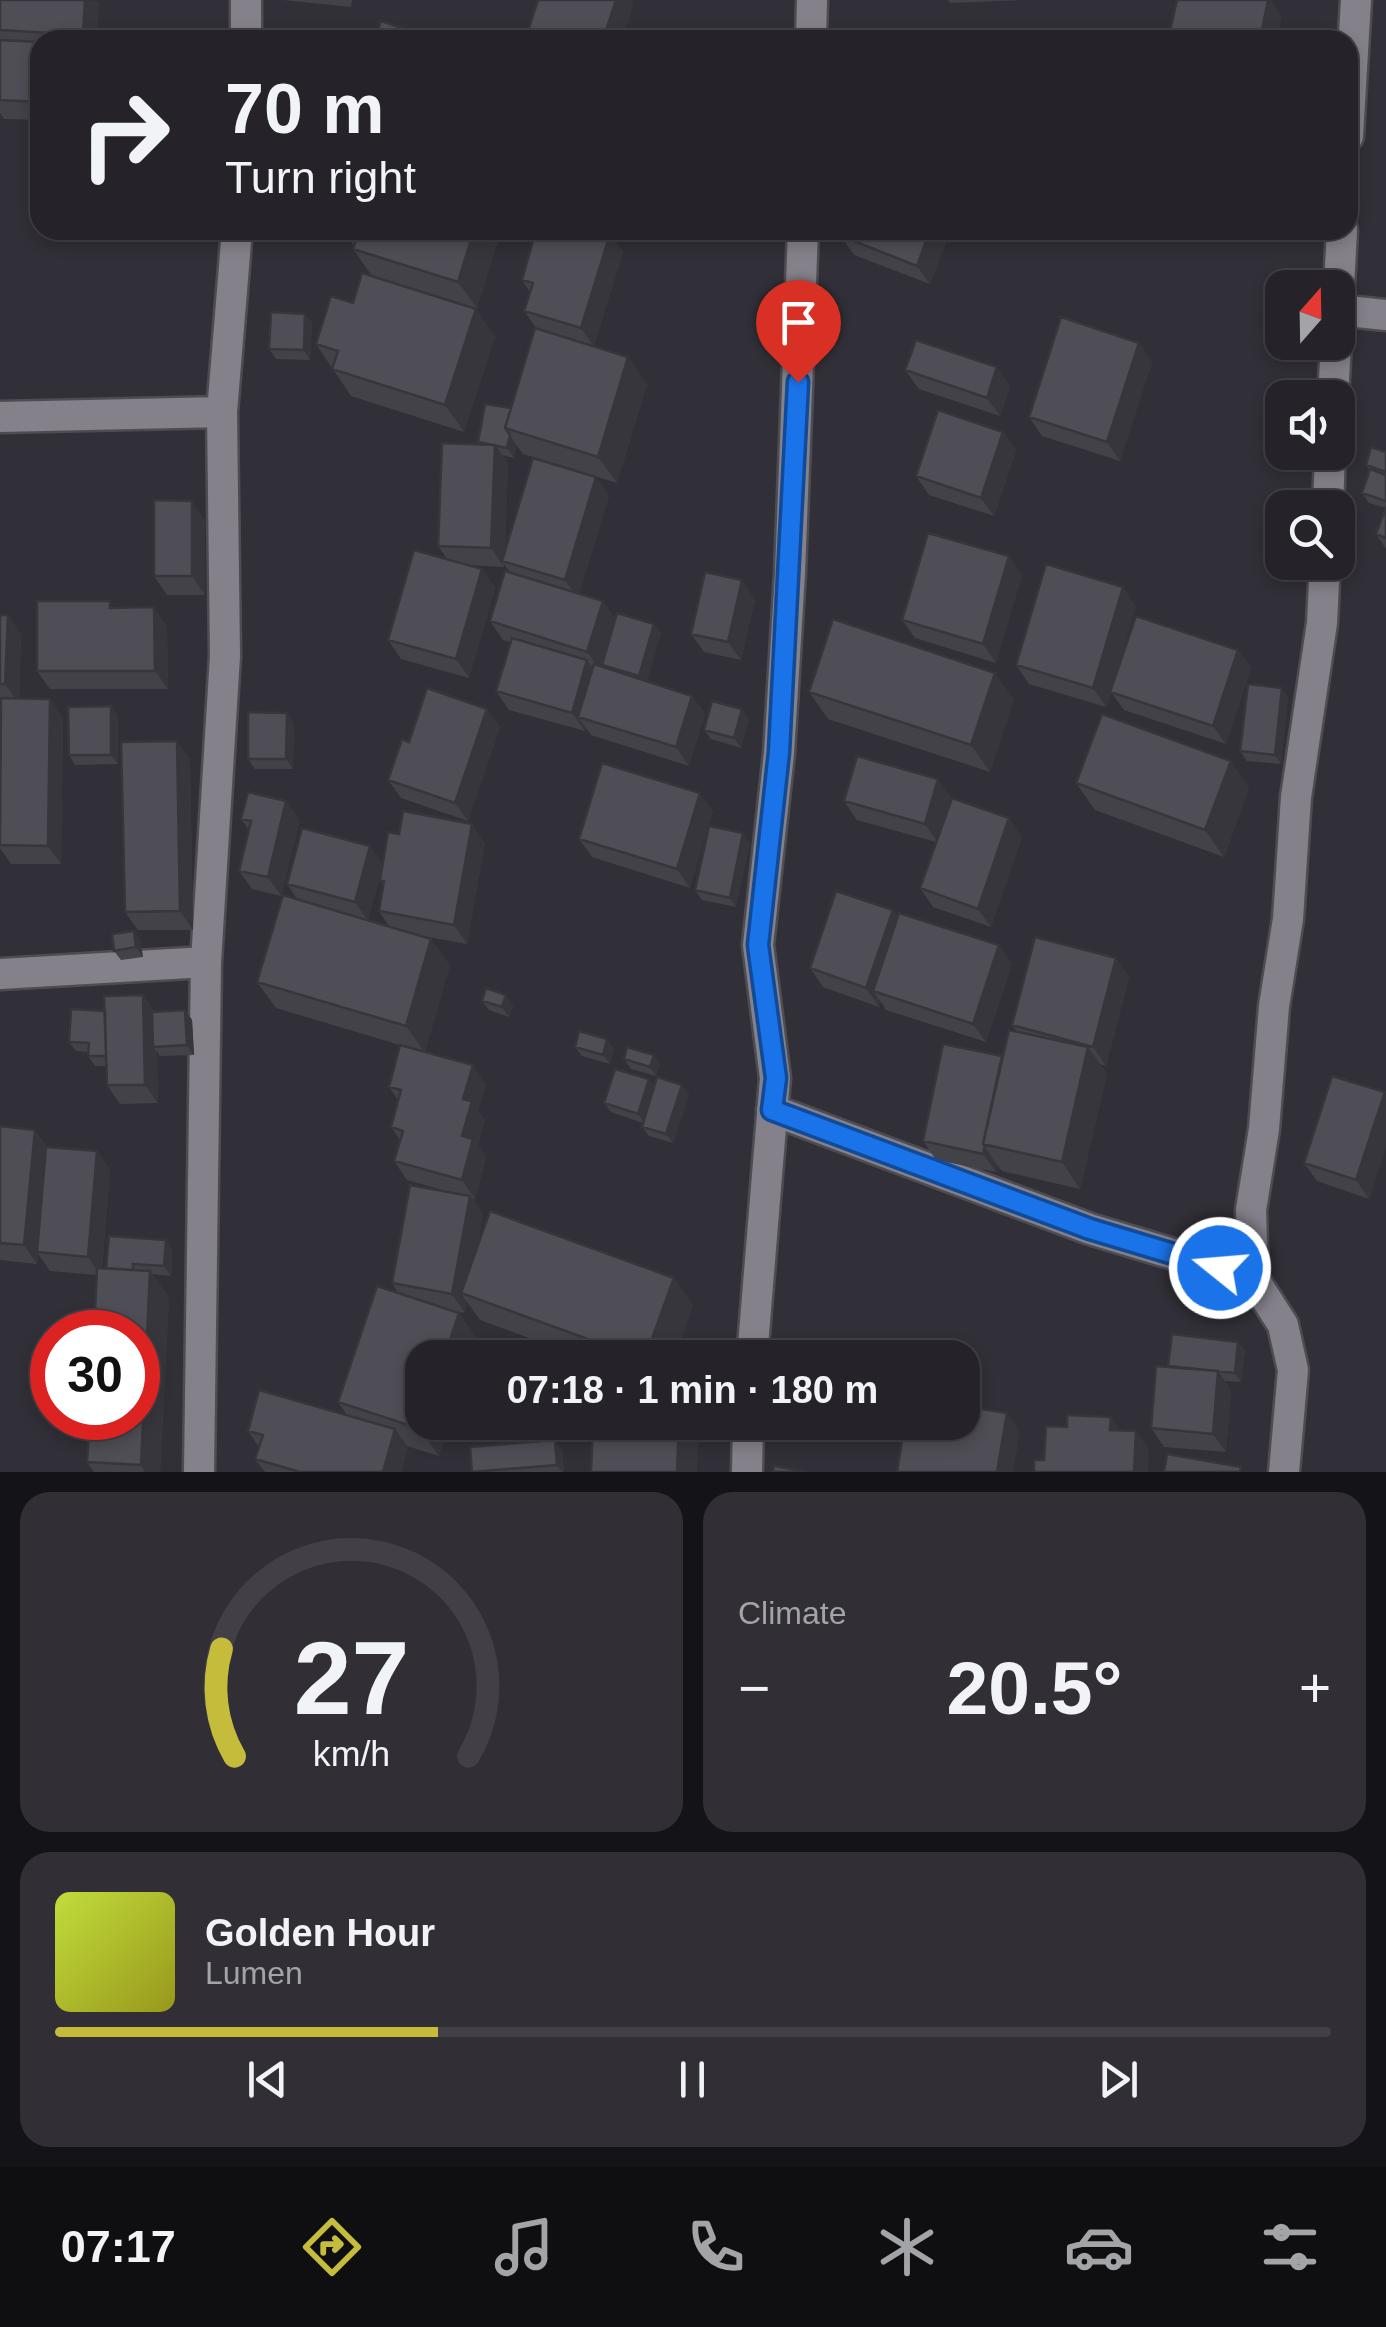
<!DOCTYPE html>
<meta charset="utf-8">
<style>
:root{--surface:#252329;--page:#312f35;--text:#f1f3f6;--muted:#a3a4a8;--line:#424046;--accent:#c6bc3c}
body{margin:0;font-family:Arial,sans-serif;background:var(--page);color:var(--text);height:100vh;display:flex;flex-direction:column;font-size:38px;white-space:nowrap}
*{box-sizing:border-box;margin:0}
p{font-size:32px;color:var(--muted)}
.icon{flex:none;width:55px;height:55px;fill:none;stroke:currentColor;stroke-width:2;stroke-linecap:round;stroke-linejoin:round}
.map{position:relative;height:1472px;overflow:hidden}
.side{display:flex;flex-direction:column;gap:20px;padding:20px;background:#141317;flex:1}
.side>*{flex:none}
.top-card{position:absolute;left:30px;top:30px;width:1328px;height:210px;border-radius:30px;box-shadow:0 5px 15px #0003,0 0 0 2px var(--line);background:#252329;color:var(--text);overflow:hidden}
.needle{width:65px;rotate:20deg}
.buttons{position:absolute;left:1265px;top:270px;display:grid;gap:20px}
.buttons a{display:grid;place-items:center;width:90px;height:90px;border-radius:20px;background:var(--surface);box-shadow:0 5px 15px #0003,0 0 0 2px var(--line);font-size:50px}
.speed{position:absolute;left:30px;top:1310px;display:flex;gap:20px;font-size:50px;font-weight:700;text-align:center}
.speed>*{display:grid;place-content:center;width:130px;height:130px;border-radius:50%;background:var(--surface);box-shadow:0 5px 15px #0003,0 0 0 2px var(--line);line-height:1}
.speed .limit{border:15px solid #d22;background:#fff;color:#111}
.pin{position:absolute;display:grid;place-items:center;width:85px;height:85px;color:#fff;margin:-102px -42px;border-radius:50% 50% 50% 0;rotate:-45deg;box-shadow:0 0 10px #0007}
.pin .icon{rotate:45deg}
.me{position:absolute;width:110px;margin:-55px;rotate:287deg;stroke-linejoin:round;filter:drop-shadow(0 0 8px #0008)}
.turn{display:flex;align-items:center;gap:35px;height:210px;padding:0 30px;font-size:45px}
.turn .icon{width:130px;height:130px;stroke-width:2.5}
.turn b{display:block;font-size:70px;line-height:85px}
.big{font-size:75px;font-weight:700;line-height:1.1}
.side .tile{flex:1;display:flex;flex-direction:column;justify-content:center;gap:15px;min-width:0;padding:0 35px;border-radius:30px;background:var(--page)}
.side .dial{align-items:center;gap:0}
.dial svg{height:260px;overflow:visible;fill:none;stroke:var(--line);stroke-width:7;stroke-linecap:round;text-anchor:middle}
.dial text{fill:var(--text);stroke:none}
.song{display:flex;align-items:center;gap:30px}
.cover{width:120px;height:120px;border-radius:15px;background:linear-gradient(135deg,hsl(70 70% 55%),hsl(60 70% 35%))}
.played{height:10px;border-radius:5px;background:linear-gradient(90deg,var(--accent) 30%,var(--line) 30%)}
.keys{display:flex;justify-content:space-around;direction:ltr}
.heat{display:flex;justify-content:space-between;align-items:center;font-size:55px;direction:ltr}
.side .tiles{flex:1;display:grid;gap:20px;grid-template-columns:1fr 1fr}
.tile:last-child{grid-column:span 2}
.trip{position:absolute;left:405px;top:1340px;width:575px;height:100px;border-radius:30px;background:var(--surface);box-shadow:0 5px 15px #0003,0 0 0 2px var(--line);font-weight:700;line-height:100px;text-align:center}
.dock{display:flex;height:160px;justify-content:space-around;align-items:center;background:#0f0e10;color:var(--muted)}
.dock .icon{width:70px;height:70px}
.dock .current{color:var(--accent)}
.dock b{font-size:45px;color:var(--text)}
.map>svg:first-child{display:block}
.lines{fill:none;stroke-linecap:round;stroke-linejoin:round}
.minor-casing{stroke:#4e4c53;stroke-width:35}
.minor{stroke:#84818b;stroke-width:30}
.wall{fill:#444249;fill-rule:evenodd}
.shaded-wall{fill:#37363c}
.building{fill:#4f4d55;stroke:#37363c;stroke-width:2.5}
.route-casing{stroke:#114b97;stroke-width:25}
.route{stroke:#1a73e8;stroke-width:18}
</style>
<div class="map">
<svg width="1386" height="1472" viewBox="0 0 1386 1472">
<rect width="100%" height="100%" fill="#312f37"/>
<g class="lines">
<defs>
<path id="minor" d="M246,40v-40
M811,40l1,-40
M1348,136l8,-136
M1338,305l4,-75
M1338,310l48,5
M1333,398l3,-56
M0,417l222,-5
M1328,508l2,-56
M0,974l206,-12
M772,1110l318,119 163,49
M752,1358l23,-280 -17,-133 21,-192 11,-180 13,-343
M199,1472l7,-510 19,-306 -3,-244 15,-182
M747,1472l1,-50
M1284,1472l9,-102 -10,-45 -30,-47 -2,-68 13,-81 10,-123 14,-87 8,-122 26,-174 3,-61"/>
</defs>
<!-- minor casing -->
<use href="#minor" class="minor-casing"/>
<!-- minor -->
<use href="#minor" class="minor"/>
</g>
<!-- wall -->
<path class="wall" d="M0,0l99,1 -2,39h-57v80l-36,-1 -4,-6z
M283,0h69l-1,7z
M948,0h76l-74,3z
M343,230h158l-24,78 -105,-32 -19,-27 1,-3z
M951,230l-21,54 -76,-29 -13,-19z
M610,234l13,18 -29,94 34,11 19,27 -30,99 -94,-29 -7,-9 -2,13 -12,-3 6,8 -3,89 91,-75 13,19 -30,98 24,7 12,18 39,5 7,9 -14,48 45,15 13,18 -16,52 -98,-31 -5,-7 -1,3 -76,-21 -13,-19 15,-49 -8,-2 -13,-19 20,-49 -6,-8v3l-36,-2 14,4 13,19 -26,90 -68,-19 -13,-19 59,-81 -9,-13 41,-102 -1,-2 33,-34 26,-79 -13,-18 6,-19 -8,-12z
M353,303l142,33 -31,96 -113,-36 -35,-52z
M305,314l7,9 -2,37 -34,-1 -7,-10z
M1139,343l13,19 -32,99 -78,-25 -13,-19z
M905,370l105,16 -10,30 -81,-27z
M1003,432l13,18 -22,66 -65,-21 -13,-19z
M1386,452v97l-10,-15 10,-26 -17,-5 -7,-10 7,-23 -3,-5z
M205,520v75h-38l-13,-19z
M1009,556l13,19 -26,88 -81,-25 -13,-18z
M755,599l-14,61 -37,-8 -13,-18z
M1136,606l-24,80 126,-36 13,18 -25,76 -102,-34 -13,-18 -5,15 -77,-23 -13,-19z
M115,608l52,18 1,63h-118l-13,-18z
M0,615l21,19 -2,64 44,20 -2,146h-50l-11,-16z
M809,692l205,7 -24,73 -162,-53z
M1288,698l-7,66 -34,-3 -7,-10z
M111,706l7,10v48l-43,1 -6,-10z
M487,709l13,18 -32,94 -67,-23 -13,-18 21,-38z
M742,709l7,10 -8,29 -30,-9 -7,-9z
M287,713l7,10 -1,46h-38l-7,-10z
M177,741l13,19 3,170h-55l-13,-18z
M1076,783l173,5 -25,69 -129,-47z
M951,797l-5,16 76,24 -31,90 -58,-20 -13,-19 16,-46 -79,-22 -13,-19z
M286,801l14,19 -19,76 -29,-7 -13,-18 10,-41 -8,-11z
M713,811l-23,77 -98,-31 -13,-18z
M399,834l86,9 -18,101 -49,-9 32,30 -25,87 61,32 -8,27 7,9 -7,25 8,12 -11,42 -3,-1 11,16 -6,34 197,30 19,27 -19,53h-90l-104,-38 -13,-18 -2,11 -12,-2 6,2 19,27 -56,82h28l-11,34 -32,-10 1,1 -7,25h-136l-10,-13 4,-12 -11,-16 99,-16 -9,-13 60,-109 -6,-10 61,-90 -46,-13 -13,-19 6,-21 -9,-13 7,-27 -9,-13 11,-42 -124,-37 -19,-26 40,-83 -10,-15 83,-38 12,18zM381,873l-1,7 3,5 -4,26 10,15 -21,-6z
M750,843l-14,64 -34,-7 -7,-10z
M893,910l4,6 102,29 13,19 -26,78 -100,-32 -5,-8 -2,5 -56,-20 -13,-19z
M140,940l3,17 -22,3 -7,-9z
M1116,958l13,19 -23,89 -6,-2 7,10 -27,115 -78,-18 -5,-6 -1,7 -60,-12 -13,-19 80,-84 13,-26 -4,-6z
M143,995l11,17 31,-2 7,10 2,35 -34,1 -3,-4 1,51 -38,1 -13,-19 -1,-19h-11l-7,-10v-4l-12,-1 -7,-9 36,-31z
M482,1001l31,4 -4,12 -20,-7z
M607,1039l7,10 -4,15 -28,-8 -7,-9z
M654,1055l6,10 -4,11 -25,-7 -7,-10z
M649,1079l5,8 35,7 -16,49 -24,-7 -7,-9 1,-4 -32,-11 -7,-9z
M1386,1094v53l-17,52 -52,-18 -13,-18z
M0,1126l35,4 12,17 50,4 13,19 -8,98h4l60,-28 6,10 -1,26 -19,-2 17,24 -9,174h-66l-7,-10 10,-187 -47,-4 -12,-17 -1,10 -37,-4z
M1238,1342l7,9 -4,31 -16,-1 6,9 -5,62 -62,-5 -13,-19 18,-61z
M562,1450l2,22h-92z"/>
<!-- shaded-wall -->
<path class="shaded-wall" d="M85,0l14,1 -2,39h-10l-4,-5z
M616,0h15l3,4 -12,36h-19z
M1268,0h3l11,16 -5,24h-17z
M474,230h27l-24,78 -19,-26z
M930,230h21l-21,54 -13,-18z
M610,234l13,18 -29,95 -13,-19z
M476,309l19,27 -31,96 -19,-27z
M305,314l7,9 -2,37 -6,-10z
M1139,343l13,19 -32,99 -13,-19z
M628,357l19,27 -30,99 -19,-26z
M997,367l13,19 -10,30 -13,-18z
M1003,432l13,18 -22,66 -13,-18z
M510,435l6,10 -2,13 -7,-10z
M495,445l13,18 -3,99 -3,-1 2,6 -13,-19z
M596,477l13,19 -31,102 -13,-18z
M192,501l13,19v75l-13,-19z
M1009,556l13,19 -26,88 -13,-19z
M482,569l13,19 -26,90 -13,-19z
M742,580l13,19 -14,61 -13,-18z
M1123,587l13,19 -30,101 -13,-19z
M603,601l13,18 -16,51 -13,-18z
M154,607l13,19 1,63 -13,-18z
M8,615l13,19 -2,69 -14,-19z
M654,624l7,9 -15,53 -7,-10z
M1238,650l13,18 -25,76 -13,-18z
M587,660l13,19 -22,38 8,11 -1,3 -13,-18z
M995,673l19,26 -24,73 -19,-27z
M1282,688l6,10 -7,66 -6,-9z
M692,696l13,18 -16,52 -13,-19z
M50,699l13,19 -2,146 -13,-18z
M111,706l7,10v48l-7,-9z
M487,709l13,18 -32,94 -13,-18z
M742,709l7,10 -8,29 -7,-10z
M287,713l7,10 -1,46 -7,-10z
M177,741l13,19 3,170 -13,-19z
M1231,761l18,27 -25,69 -19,-27z
M938,779l13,18 -13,46 -13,-19z
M700,793l13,18 -23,77 -13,-19z
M286,801l14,19 -19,76 -13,-19z
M1009,818l13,19 -31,90 -13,-18z
M472,824l13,19 -18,101 -13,-19z
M743,833l7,10 -14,64 -6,-9z
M370,846l13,19 -15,56 -13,-19z
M893,910l13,19 -33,62 8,11 -2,5 -13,-19z
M134,931l6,9 3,17 -7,-10z
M431,939l19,26 -25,88 -19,-27z
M999,945l13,19 -26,78 -13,-18z
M1116,958l13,19 -23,89 -13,-19z
M143,995l13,19 -3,33 4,5 1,51 -13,-18z
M506,995l7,10 -4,12 -7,-10z
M185,1010l7,10 2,35 -7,-10z
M607,1039l7,10 -4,15 -7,-9z
M1088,1047l19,27 -27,115 -18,-27z
M654,1055l6,10 -4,11 -6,-9z
M473,1065l13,19 -8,27 7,9 -7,25 8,12 -11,42 -13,-19 1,-81z
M649,1079l7,10 -11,34 -7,-9z
M682,1085l7,9 -16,49 -7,-9z
M1385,1092l1,2v53l-17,52 -13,-19z
M35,1130l13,19 -11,115 -13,-19z
M984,1146l13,19 -1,7 -13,-18z
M97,1151l13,19 -9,106 -13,-19z
M470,1196l13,18 -15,82 -7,-3 6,9 -2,11 -13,-19z
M166,1240l6,10 -1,26 -7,-10z
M150,1271l19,27 -9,174h-15l-4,-7z
M674,1278l19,27 -19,53h-29z
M459,1313l19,27 -6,18h-28z
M1238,1342l7,9 -4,31 -6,-9z
M1218,1371l13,19 -5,62 -13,-18z
M1007,1413l13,19 -7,40h-16z
M1111,1417l13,18 -14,-5z
M422,1422h28l-11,34 -19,-27z
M679,1422h19l1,3 -2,47h-20z
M395,1429l13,18 -7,25h-18z
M1136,1431l13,18 -1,23h-14z
M555,1440l7,10 2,22h-2l-5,-7z"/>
<!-- building -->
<path class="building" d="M0,0h85l-2,35 -83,-5z
M538,0h78l-13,40h-78z
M1177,0h91l-8,40h-92z
M381,21l57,19h-64z
M0,40l40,2v60l-40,-2z
M359,230h115l-16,52 -105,-33z
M536,230h62l12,4 -29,94 -57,-17 9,-28 -11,-3z
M843,230h87l-13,36 -76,-30z
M362,273l114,36 -31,96 -113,-36 6,-18 -22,-7 15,-48 22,7z
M271,312l34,2 -1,36 -35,-1z
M1061,317l78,26 -32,99 -78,-25z
M535,328l93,29 -30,100 -93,-29z
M916,340l81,27 -10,31 -82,-28z
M485,404l26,4 -6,20 5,7 -3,13 -29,-6z
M938,410l65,22 -22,66 -65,-22z
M442,443l53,2 -4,103 -53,-2z
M1371,447l15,5v20l-20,-7z
M533,458l63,19 -31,103 -63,-19z
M1370,469l16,6v26l-24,-8z
M154,500l38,1v75h-38z
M1386,507v31l-10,-4z
M928,533l81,23 -26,88 -81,-24z
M414,550l68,19 -26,90 -68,-19z
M1046,564l77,23 -30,101 -77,-23z
M505,571l98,30 -16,51 -97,-31z
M705,572l37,8 -14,62 -37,-8z
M37,601h73v7l44,-1 1,64h-118z
M617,613l37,11 -15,52 -37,-11z
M0,615h8l-3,69h-5z
M1136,616l102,34 -25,76 -103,-34z
M833,619l162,54 -24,72 -162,-53z
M512,638l75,22 -15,53 -76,-22z
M594,664l98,32 -16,51 -98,-30z
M1248,684l34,4 -7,67 -35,-4z
M427,688l60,21 -32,94 -67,-23 14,-41 7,3z
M1,698l49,1 -2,147 -48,-1z
M712,701l30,8 -8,29 -30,-8z
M111,706v49h-42l-1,-48z
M248,712l39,1 -1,46h-38z
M1102,714l129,47 -26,69 -129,-47z
M177,741l3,170 -55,1 -4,-170z
M857,756l81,23 -13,45 -81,-23z
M602,763l98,30 -23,76 -98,-30z
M248,792l38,9 -18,76 -29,-6 12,-50 -10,-2z
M952,798l57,20 -31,91 -58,-21z
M403,811l69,13 -18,101 -75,-14 5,-30 -4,-1 8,-48 11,2z
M709,826l34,7 -13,65 -35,-8z
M302,828l68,18 -15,56 -68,-18z
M836,891l57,19 -27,78 -56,-20z
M283,895l148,44 -25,87 -149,-44z
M899,913l100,32 -26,79 -100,-33z
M134,931l2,16 -22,4 -2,-17z
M1035,937l81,21 -23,89 -81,-22z
M486,988l20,7 -4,12 -20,-6z
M143,995l2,90h-38l-3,-89z
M71,1009l34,2 1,45h-18l1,-13 -20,-1z
M185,1010l2,35 -34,2 -1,-35z
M1009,1030l79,17 -26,115 -79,-18z
M579,1031l28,8 -4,16 -28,-8z
M943,1044l59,12 -19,88 2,1 -2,9 -60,-13z
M400,1045l73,20 -10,34 9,2 -10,35 11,3 -11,41 -68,-19 9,-30 -12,-4 10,-37 -12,-3z
M627,1047l27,8 -4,12 -26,-8z
M615,1069l34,10 -11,35 -34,-11z
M1332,1076l53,16 -29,88 -52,-17z
M657,1077l25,8 -16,49 -24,-7z
M0,1126l35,4 -11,115 -24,-2z
M46,1147l51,4 -9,106 -51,-5z
M410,1185l60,11 -18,98 -60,-11z
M490,1211l184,67 -29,80h-5l-179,-65z
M109,1236l57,4 -2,26 -31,-2v6l-27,-2z
M97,1268l53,3 -9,194 -54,-3 3,-44h48v-86h-44z
M377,1286l82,27 -15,45h-22v63l-2,8 -82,-27z
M1172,1334l66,8 -3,31 -67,-7z
M1156,1366l62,5 -5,63 -62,-6z
M259,1390l136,39 -12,43h-83l-45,-13 8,-24 -15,-4z
M962,1406l45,7 -10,59h-100l8,-50h57z
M1067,1415l44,2 -1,13 26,1 -2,41h-100v-12h10l2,-34 21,1z
M593,1422h86l-2,50h-86z
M555,1440l2,25 -85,7 -2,-25z
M1167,1454l74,13 -1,5h-76z
M774,1466l33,6h-34z"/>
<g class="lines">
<defs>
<path id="route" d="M798,382l-19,370 -21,193 18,133 -4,32 318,119 130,39"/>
</defs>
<!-- route casing -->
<use href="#route" class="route-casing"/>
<!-- route -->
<use href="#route" class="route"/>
</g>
</svg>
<div class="buttons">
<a><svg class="needle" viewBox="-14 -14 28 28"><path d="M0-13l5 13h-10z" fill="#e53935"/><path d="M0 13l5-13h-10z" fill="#a3a4a8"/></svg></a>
<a><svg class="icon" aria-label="sound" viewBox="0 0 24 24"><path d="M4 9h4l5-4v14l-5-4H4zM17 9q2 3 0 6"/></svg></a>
<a><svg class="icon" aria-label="search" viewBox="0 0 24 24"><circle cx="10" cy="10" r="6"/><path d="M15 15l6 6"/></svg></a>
</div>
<div class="speed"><div class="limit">30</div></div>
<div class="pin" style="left:798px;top:382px;background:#d93025"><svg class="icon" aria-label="arrive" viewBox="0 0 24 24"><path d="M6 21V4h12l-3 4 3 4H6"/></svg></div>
<svg class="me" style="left:1220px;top:1268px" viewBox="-20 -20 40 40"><circle r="17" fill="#1a73e8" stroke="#fff" stroke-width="3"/><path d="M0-11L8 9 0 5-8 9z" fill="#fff"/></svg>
<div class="trip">07:18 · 1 min · 180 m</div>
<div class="top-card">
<div class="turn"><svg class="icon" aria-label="right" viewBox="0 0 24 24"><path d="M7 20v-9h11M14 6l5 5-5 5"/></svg><div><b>70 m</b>Turn right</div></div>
</div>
</div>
<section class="side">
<div class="tiles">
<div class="tile dial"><svg viewBox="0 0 100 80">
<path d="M14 69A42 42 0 1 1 86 69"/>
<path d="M14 69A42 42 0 0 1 10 36" stroke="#c6bc3c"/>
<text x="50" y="56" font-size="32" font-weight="700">27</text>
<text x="50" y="72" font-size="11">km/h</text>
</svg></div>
<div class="tile"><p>Climate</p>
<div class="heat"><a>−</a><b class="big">20.5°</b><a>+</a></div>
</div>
<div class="tile">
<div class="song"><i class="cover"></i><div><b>Golden Hour</b><p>Lumen</p></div></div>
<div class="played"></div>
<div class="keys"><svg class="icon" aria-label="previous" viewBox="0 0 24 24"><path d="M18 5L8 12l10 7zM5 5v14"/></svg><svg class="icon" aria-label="pause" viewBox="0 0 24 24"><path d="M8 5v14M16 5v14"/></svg><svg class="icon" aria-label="next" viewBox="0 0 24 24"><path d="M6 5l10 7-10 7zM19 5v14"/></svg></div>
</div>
</div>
</section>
<nav class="dock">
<b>07:17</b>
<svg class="icon current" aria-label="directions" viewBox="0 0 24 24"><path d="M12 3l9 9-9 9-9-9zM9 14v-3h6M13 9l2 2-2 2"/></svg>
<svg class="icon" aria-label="music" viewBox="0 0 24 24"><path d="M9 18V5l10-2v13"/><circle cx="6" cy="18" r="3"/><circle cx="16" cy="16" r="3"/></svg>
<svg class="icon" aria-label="phone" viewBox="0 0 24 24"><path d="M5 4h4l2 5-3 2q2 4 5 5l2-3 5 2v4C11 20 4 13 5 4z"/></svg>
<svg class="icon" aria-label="climate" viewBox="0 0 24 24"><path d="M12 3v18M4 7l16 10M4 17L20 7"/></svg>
<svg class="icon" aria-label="car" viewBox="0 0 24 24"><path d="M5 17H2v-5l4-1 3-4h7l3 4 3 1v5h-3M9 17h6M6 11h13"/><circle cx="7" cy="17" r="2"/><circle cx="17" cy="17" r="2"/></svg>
<svg class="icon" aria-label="filters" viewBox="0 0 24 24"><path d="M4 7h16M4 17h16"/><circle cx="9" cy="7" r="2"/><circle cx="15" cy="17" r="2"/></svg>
</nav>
